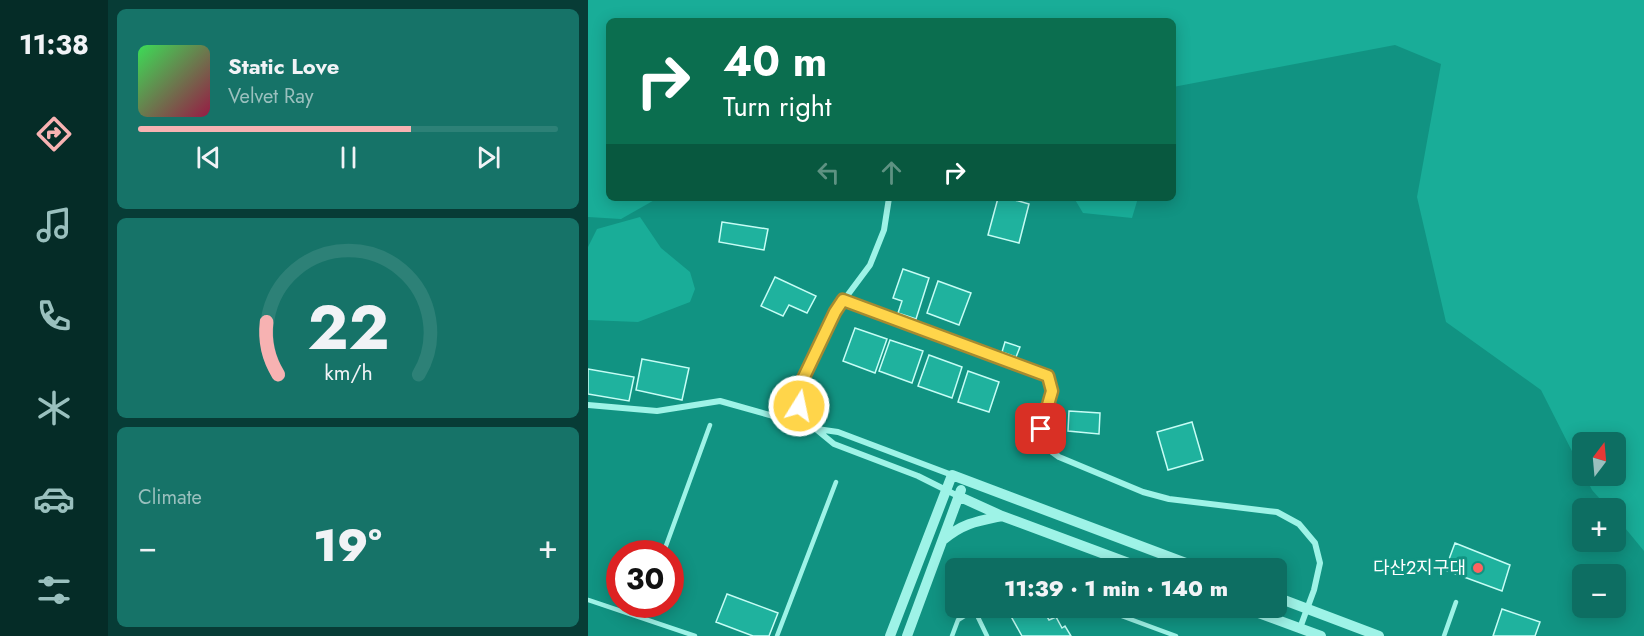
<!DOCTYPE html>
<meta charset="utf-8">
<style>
:root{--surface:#0d6e62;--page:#167368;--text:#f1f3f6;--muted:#9ac0be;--line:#2d8177;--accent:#f7b2b2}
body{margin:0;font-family:Jost,"Noto Sans KR",sans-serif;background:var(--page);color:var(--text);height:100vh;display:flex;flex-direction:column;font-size:22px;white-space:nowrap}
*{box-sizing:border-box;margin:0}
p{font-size:20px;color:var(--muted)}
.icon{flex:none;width:33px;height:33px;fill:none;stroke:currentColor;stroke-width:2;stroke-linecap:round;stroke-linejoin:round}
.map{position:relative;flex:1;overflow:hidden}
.details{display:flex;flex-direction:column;gap:9px;padding:9px;background:#073c36;width:480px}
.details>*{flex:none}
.guide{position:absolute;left:18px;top:18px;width:570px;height:183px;border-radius:9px;box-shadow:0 3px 15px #0003;background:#0b6e4f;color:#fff;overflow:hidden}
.needle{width:39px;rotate:16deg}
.buttons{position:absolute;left:984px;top:432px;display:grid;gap:12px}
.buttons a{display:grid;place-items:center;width:54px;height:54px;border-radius:9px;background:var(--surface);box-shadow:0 3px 15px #0003;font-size:30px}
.speed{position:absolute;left:18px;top:540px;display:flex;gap:12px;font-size:30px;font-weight:700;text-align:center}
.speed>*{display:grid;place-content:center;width:78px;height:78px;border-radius:50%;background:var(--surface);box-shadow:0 3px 15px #0003;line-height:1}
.speed .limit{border:9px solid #d22;background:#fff;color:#111}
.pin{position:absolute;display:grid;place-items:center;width:51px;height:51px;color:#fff;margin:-26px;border-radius:12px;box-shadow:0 3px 9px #0006}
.me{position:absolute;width:66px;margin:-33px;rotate:10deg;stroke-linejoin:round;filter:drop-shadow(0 0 4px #0008)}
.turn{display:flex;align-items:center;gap:21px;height:126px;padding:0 18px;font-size:27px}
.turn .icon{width:78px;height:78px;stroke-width:2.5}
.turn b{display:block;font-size:42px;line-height:51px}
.lanes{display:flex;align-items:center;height:57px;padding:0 18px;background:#0003;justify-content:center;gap:30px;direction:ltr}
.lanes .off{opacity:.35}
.big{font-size:45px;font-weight:800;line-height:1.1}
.details .widget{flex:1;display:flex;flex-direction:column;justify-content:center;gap:9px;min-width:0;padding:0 21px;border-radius:9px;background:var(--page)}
.details .dial{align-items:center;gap:0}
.dial svg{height:156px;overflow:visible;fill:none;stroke:var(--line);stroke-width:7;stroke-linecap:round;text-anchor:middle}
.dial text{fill:var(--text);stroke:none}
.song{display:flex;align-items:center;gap:18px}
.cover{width:72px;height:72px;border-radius:9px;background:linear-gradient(135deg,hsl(130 70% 55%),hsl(340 70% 35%))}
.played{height:6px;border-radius:3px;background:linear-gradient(90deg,var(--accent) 65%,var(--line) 65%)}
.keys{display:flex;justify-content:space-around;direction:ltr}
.heat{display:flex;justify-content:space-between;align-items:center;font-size:33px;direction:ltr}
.trip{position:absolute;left:357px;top:558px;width:342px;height:60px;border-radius:9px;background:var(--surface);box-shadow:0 3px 15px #0003;font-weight:800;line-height:60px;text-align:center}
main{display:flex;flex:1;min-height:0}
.tab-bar{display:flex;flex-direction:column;width:108px;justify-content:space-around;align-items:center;background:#052c27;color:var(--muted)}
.tab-bar .icon{width:42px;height:42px}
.tab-bar .selected{color:var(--accent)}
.tab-bar b{font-size:27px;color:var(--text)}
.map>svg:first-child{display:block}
.green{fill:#19ad98}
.building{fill:#1fb29e;stroke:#c6fdf5;stroke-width:1.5}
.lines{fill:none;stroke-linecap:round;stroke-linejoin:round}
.service{stroke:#9ef3e7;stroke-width:4.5}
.minor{stroke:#9ef3e7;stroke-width:6}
.tertiary{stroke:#9ef3e7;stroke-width:10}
.route-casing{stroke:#a68a30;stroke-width:15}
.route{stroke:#ffd54a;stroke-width:10}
.poi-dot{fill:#ff6360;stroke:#119382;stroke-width:2}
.labels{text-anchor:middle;stroke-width:6;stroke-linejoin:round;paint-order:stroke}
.poi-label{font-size:18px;fill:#fff;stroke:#119382;text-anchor:end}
</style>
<main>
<nav class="tab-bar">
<b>11:38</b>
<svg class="icon selected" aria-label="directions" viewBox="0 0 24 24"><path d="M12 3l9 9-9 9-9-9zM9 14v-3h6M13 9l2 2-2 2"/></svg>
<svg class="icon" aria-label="music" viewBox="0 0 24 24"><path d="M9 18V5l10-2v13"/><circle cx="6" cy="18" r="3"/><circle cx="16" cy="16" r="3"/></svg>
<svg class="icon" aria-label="phone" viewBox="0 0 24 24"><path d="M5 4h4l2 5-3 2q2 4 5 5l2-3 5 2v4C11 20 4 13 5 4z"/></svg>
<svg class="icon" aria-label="climate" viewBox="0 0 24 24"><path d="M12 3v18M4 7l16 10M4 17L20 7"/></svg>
<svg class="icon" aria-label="car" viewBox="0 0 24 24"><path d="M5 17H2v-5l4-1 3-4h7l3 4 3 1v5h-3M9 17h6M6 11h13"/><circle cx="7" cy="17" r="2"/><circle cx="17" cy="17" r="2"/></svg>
<svg class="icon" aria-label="filters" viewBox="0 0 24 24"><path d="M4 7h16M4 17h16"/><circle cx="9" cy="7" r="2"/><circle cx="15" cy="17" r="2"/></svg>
</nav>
<section class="details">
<div class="widget">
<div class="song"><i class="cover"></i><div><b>Static Love</b><p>Velvet Ray</p></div></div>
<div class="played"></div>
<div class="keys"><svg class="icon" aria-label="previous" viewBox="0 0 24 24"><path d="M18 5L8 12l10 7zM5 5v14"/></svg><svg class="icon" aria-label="pause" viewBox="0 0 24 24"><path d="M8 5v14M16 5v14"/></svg><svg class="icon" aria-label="next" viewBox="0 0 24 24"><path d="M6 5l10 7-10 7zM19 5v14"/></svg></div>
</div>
<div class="widget dial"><svg viewBox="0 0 100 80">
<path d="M14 69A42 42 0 1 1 86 69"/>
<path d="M14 69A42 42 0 0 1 8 42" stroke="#f7b2b2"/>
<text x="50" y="56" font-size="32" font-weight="700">22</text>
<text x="50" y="72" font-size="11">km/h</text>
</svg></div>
<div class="widget"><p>Climate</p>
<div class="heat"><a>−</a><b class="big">19°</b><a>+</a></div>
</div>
</section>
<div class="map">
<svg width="1056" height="636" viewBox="0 0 1056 636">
<rect width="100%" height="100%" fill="#119382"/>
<!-- green -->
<path class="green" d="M0,0h1056v551l-28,-34v-9h-8l-16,-18 -7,-14h31v-34h-34v29l-41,-81 -95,-68 -29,-125 24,-133 -46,-19 -222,42v-66h-564v177h49l-37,21 -33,-2z
M486,198h64l-6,20 -49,-5z
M52,217l21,31 29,24 5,17 -5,13 -52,20 -50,-2v-73l9,-18z"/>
<!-- building -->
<path class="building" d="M410,198h10l21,6 -10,39 -31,-8z
M134,222l46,7 -4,21 -45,-8z
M315,269l26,9 -13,41 -18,-6 4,-12 -9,-3z
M187,277l41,19 -9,17 -18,-8 -6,11 -22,-10z
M350,281l33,12 -12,32 -32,-12z
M267,328l32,11 -12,34 -32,-12z
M302,340l33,11 -11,32 -33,-12z
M417,342l15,5 -4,10 -14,-5z
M341,355l33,12 -10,31 -34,-12z
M54,359l47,9 -7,32 -46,-10z
M0,369l46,8 -5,24 -41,-7z
M380,371l31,11 -10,30 -31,-10z
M481,411l31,2 -1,21 -31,-3z
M604,422l11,38 -35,10 -11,-38z
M867,543l55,22 -8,26 -57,-21z
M139,594l51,19 -9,23h-16l-37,-14z
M426,608h28l7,12 7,-3 6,11 3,-2 6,10h-49l-14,-25z
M914,609l38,13 -5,14h-42z"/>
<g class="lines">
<!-- service -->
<path class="service" d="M75,554l47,-129
M0,600l107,36
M512,608l76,28
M386,609l13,27
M51,617l5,-13
M189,636l59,-154
M364,636l6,-16 19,-12
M856,636l12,-34"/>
<!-- minor -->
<path class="minor" d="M301,198l-5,32 -14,35 -35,47 -32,67 -5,44 19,6 21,3 114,43
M255,300l205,76 4,15 -11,38 3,17 15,11 84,35 26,7 108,13 22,12 16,19 5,20 -6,27 -14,38
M0,405l69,6 63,-10 78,22
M229,430l17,14 84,32 40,20"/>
<!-- tertiary -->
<path class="tertiary" d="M370,496l44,20 140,52
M355,540c20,-17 35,-19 59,-24
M688,597l103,39
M657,608l76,28
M302,636l62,-161 247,93
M319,636l54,-146"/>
</g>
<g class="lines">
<defs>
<path id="route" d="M211,406l4,-27 32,-67 8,-12 205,76 4,15 -11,38"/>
</defs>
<!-- route casing -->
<use href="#route" class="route-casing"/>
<!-- route -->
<use href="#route" class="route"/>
</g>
<!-- markers -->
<circle class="poi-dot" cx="890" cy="568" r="6"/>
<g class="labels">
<!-- poi labels -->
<g class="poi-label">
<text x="878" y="574">다산2지구대</text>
</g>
</g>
</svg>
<div class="buttons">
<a><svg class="needle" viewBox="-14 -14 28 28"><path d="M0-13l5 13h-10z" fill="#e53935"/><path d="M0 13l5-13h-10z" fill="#9ac0be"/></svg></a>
<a>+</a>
<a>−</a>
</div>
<div class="speed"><div class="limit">30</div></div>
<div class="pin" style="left:453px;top:429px;background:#d93025"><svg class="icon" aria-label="arrive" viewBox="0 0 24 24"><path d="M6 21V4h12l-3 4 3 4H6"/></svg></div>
<svg class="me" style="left:211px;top:406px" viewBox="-20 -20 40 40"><circle r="17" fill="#ffd54a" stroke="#fff" stroke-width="3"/><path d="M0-11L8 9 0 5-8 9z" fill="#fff"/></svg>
<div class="trip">11:39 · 1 min · 140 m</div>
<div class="guide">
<div class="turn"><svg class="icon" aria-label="right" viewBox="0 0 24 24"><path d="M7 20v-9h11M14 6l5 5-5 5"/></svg><div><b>40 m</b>Turn right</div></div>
<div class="lanes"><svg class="icon off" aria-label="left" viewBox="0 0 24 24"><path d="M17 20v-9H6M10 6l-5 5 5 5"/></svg><svg class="icon off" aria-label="ahead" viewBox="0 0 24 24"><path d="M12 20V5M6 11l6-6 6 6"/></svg><svg class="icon" aria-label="right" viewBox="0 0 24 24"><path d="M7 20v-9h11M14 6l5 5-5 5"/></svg></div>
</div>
</div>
</main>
